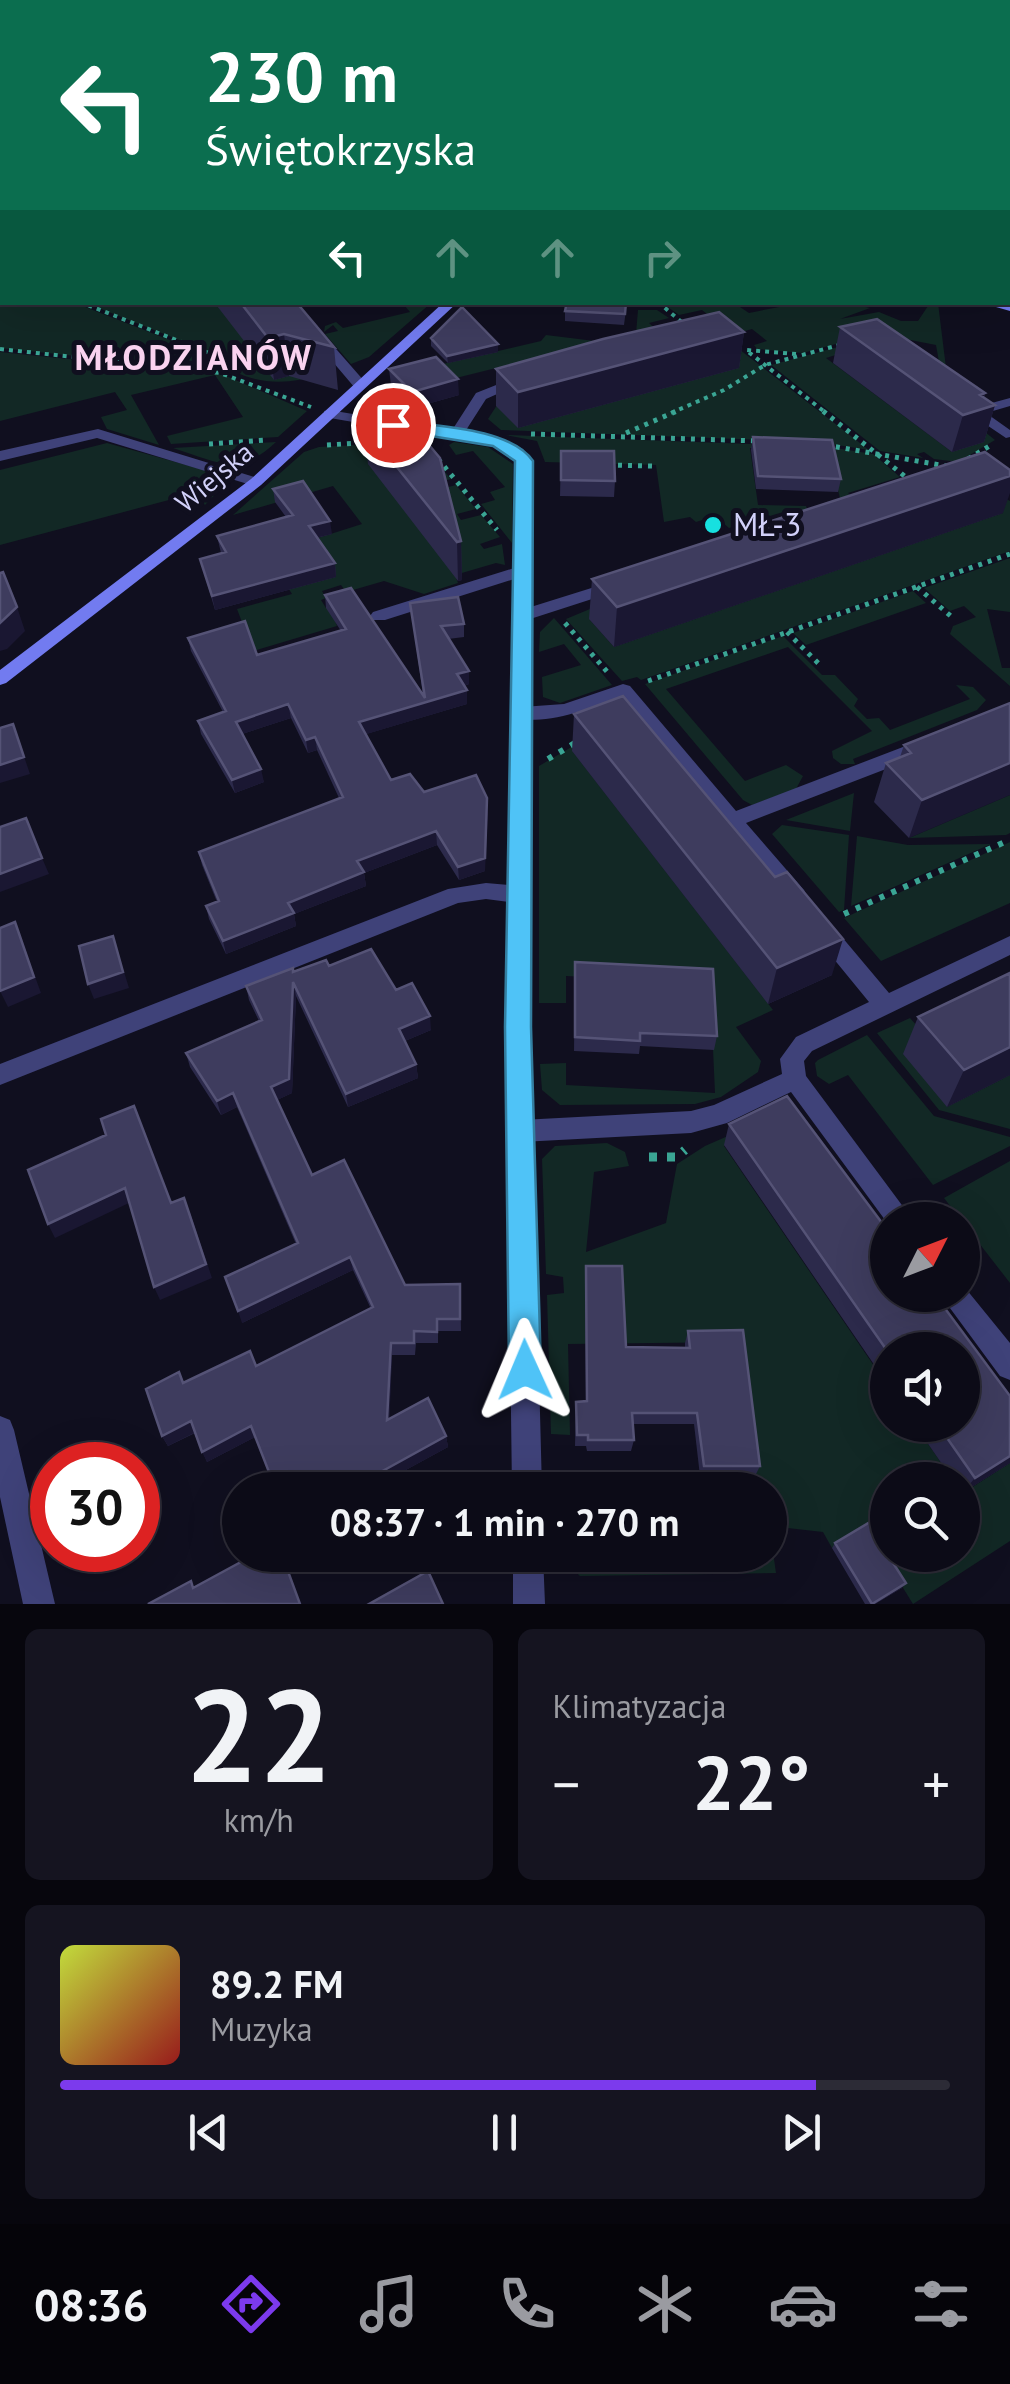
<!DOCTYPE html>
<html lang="pl">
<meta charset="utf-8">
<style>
:root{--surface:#0c0b17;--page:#151420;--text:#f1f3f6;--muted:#9a9ba1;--line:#2c2b36;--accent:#7c3aed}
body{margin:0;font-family:"PT Sans",sans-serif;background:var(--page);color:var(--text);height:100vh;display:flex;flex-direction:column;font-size:38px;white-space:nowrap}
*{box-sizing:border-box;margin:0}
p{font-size:32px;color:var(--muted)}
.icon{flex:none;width:55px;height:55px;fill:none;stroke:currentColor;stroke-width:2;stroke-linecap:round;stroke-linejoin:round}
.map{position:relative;height:1604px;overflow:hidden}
.drawer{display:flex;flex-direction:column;gap:25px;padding:25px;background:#07060d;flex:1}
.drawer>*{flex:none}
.hud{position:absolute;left:0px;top:0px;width:1010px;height:305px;box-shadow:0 10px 40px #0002,0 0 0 2px var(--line);background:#0b6e4f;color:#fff;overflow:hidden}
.needle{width:65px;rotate:48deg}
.buttons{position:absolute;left:870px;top:1202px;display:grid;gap:20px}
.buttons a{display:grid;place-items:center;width:110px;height:110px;border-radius:50%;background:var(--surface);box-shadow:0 10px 40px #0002,0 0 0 2px var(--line);font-size:50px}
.speed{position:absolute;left:30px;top:1442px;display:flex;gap:20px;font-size:50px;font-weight:700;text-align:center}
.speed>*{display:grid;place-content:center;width:130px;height:130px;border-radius:50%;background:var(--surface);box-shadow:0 10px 40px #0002,0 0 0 2px var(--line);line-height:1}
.speed .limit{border:15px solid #d22;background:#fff;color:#111}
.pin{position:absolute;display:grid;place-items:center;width:85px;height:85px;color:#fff;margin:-42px;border:5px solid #fff;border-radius:50%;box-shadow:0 2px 10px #0007}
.me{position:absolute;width:110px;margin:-55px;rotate:359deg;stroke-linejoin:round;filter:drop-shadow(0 0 8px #0008)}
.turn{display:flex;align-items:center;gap:35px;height:210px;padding:0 40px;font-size:45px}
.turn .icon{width:130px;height:130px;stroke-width:2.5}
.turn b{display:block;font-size:70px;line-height:85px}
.lanes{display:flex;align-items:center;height:95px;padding:0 40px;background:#0003;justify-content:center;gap:50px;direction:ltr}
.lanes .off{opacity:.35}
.big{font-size:75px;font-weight:700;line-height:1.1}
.drawer .widget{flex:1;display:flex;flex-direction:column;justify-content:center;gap:15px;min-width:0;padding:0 35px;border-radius:15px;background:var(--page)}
.drawer .dial{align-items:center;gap:0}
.dial b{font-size:130px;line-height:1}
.song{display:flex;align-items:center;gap:30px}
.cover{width:120px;height:120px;border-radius:15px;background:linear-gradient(135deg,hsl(70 70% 55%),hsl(0 70% 35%))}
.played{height:10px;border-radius:5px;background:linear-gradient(90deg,var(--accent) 85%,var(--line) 85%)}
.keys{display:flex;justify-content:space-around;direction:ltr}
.heat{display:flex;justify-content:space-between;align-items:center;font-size:55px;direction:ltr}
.drawer .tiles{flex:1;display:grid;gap:25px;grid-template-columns:1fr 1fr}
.widget:last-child{grid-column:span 2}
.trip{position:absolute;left:222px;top:1472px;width:565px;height:100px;border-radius:50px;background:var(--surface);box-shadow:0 10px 40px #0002,0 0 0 2px var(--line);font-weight:700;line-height:100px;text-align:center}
.menu{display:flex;height:160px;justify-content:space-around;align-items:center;background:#050409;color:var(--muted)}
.menu .icon{width:70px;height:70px}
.menu .active{color:var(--accent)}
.menu b{font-size:45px;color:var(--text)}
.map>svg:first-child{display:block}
.green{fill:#122825}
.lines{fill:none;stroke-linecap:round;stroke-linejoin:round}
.path-far3{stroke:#3aa594;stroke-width:4;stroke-dasharray:4 5;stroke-linecap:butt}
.path-far2{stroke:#3aa594;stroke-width:5;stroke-dasharray:4 6;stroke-linecap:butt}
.path-far1{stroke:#3aa594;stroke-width:6;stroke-dasharray:5 8;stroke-linecap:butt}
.path{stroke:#3aa594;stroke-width:9;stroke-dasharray:8 10;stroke-linecap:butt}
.lane{fill:#3f4279;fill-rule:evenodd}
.street{fill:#3f4279;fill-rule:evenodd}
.secondary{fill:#727bf0;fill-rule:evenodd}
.wall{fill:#2c2a4b}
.shaded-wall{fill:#1a1732}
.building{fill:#3e3c5e;stroke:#555376;stroke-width:2.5}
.route{fill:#4fc3f7;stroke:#337fa1;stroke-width:2.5}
.poi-dot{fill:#17e0e0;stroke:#100f1f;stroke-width:4}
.labels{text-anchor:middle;stroke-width:10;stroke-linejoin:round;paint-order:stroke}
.far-street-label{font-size:28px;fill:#d2d1fa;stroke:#100f1f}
.poi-label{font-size:32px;fill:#d2d1fa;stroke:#100f1f;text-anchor:start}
.far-district-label{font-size:35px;font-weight:bold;letter-spacing:2.5px;fill:#fad3f0;stroke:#100f1f}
</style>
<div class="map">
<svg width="1010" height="1604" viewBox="0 0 1010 1604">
<rect width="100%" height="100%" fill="#100f1f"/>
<!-- green -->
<path class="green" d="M0,297l3,6h72l128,50 15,18 -218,-23z
M415,302l16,1 -62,54 -18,7 -26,-30 13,-3 -5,-6 -9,7 1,-6 11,-4 7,6 67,-16 -6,-7z
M704,302l33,3 12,8c42,-9 78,-15 121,-5l-30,11 39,-7 22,9h17l10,-15 10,-3 10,81h-5l-7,-39 -41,-8 -52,5 -40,11 -46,-4 -3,-4 13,-4 -15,-12 -7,2c-14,-9 -31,-10 -43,-21l-23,5 -17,-12z
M86,303h128l96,68 10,3c-36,14 -83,10 -108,-21z
M638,310h19l12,8 -20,5 12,11 -2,5 -62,17 -5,-1 -4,-10 -132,33 -13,-14 98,-23 5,-6 89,11z
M845,345l10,4 -29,9 126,94 28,-24 15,12 -37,22 -24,-3 -10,-7 -7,2 6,4 -43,-7 -109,-86z
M735,346l134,104 -51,-8 -317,-12 -13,-11 11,-17z
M0,352l224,23 83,36 -29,26 -107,7 -4,-8 76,-19 -28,-42 -84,20 28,50 -52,-16 -6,-12 26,-7 -12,-18 -115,29z
M506,435l323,12 44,7 27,23 -52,16 12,11 -18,2 -14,-56 -78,-2 8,57 48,1 4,12 -5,2 -15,-10 -61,18 -14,-12 -19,6 -6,-5 -26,5 -8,-57 -111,-3 -8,-21z
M276,442c-38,36 -58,20 -103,6z
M413,442l19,15 19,22 -18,5 4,6 19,-5 20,24 -19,5 4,6 20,-5 19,22 -20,7 4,5 18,-5 3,21 -9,-2 -41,12 3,8 -34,11 -40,-13 -38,11 -5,-7 -19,6 4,7 -5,2 5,8 4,-1 7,19 -84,25 -16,-42 55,-15 -13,-21 39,-35 44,-14 -29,-38 -100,29 71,-63 15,-5z
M454,442l34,5 25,17 -1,79 -31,-39 14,-4 -5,-8 15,-5 -32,-36 -17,4 -7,-10z
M107,443l108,30 7,5v9l-17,18 -10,-12 -195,52v-75z
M980,485l30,16v50l-369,129 -4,-3 -15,4 -56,-62 36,-15 -12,16 24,27 389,-134z
M1010,558v54l-23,-3 15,59h8v18l-60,-52 3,-8 23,-9 -12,-11 -14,5 -26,-23z
M913,591l13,12 -120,42 -13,-12z
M554,618l58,67 -52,18 -17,-6 -1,-20 39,-12 -17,-21 -25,8 1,-20z
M783,636l39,39h13l23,24 -4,7 13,13 12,-1 11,12 80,-31 -14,-14 17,2 13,13 -9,10 -124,49 2,5h-14l-8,-6 -1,-7 40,-20 -84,-84 -122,42 79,92 41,-16 17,11 -7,13 -44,16 -9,-5 -98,-116z
M575,745l-2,7 200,258 -37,17 25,34 -3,11 -37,25 -26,7 -135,1 -18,-15 -2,-26 26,-1v22l149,8 -5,-110 -144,-7v27h-27v-237z
M854,793l-4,38 -64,-11z
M1010,795v38l-4,2 -97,3z
M782,825l67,10 -5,75 -5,2 -67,-78z
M857,836l51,9 83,-1 -140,62z
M1010,842v61l-129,58 -37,-43z
M910,1018l20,23 17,66 63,-32v54l-71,-19 -62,-77z
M867,1035l67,81 76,21v9l-77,39 -85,-110 -19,9 -12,-8 -2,-13 3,-3z
M790,1109l-66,37 163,239 1,40h27l38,55h-65v75h74l1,-62 47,-30v78l-97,63 -47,-76 -34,20 -9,-16 -53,-6v-36h-220v-8l22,-2 183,-4 -16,-134 -171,2 2,91 -19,-1 -4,-139 17,-2 -1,-16 -17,-3 -4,-115 13,-13 52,-3 18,9 4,14 -35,6 -8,80 80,-29 11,-59 28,-18z
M1010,1161v122l-66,-85z
M770,1531l6,42 -196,3 -22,-21h212z"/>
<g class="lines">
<!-- path-far3 -->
<path class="path-far3" d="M80,302l129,51 16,21
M658,302l27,23
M0,349l220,24 91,34
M796,354l-50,-4 80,63
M671,413l53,-23 41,-25 78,-21"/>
<!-- path-far2 -->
<path class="path-far2" d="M823,411l89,71
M626,433l51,-22
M531,434l227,7
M209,444l58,-4
M327,445l32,-2
M826,445l125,22
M438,459l59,71
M968,459l23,-14
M608,465l44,1
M917,587l36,31
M565,623l44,51
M787,632l33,33
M648,681l362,-127"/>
<!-- path-far1 -->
<path class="path-far1" d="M548,759l32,-19
M844,914l163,-73"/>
<!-- path -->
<path class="path" d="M649,1157h28l8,-7"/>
<!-- lane -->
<path class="lane" d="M538,0h11l1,2h-10z
M282,302h13l70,80v6h-10z
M514,378l12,3 -40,18 -25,39h-10l-2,-3 27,-42z
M98,429l163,50 3,3 -8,5 -5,-2 -154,-47 -97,23v-10z
M524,565l8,5 -2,4 -145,46h-12l-3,-4 3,-4z
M617,580l8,5 -2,4 -99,32 -9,-6 3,-4z
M623,684l7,2 106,125 180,-69h14l3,5 -3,5 -184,71 58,67 3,6 -3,6h-16l-169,-204c-23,8 -87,34 -106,15l9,-6 42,-3z
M823,921l8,3 58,69 121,-57v19l-198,96 -8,10 2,15 107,144h-25v4l-97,-132 -64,31 -36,10 -170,9 -9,-3 -3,-8 3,-8 9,-3 170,-9 23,-6 68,-31 -2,-15 16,-22 73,-35 -54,-66 -3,-6 3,-6z
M962,1284l48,59v37l-10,-4 -53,-72 -3,-9h18z"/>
<!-- street -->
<path class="street" d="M1010,398v8l-24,7 24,17v7l-4,1 -43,-29 7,-4 7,2z
M329,410l173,29 21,10 9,12 -2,566 12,463h-30l-6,-463 3,-125 -23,-3 -28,4 -458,182v-21l448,-175 38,-6 23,2 7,-424 -3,-6 -20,-9 -169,-29v-6z
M0,1416l10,4 4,10 41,174h-32l-23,-107z
M513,1555h30l2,49h-32z"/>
<!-- secondary -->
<path class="secondary" d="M0,176h2v6h-2z
M444,302h14l-197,183 -255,198 -6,2v-15l251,-191z
M988,302l22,1v8l-21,-6z"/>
</g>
<!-- wall -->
<path class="wall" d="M0,0h509l5,2h-512v159l-2,-2z
M624,0h386v159h-2v-157h-379z
M1008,235l2,1 -1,46h-1z
M214,302h82l38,45 4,43 -49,-14 -15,4z
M627,302l-3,23 -59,-4v-10z
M840,327l145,66 -1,5 11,7 -11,37 -32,10 -119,-89z
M744,332l-5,36 -221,60 -22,-22v-37z
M431,338l67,14 -50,11 -17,-17z
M389,369l70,26 -46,13 -22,-23z
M364,426l97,115 1,39 -4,1 -90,-117z
M753,437l88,42 -3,13 -82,-3 -5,-39z
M561,451l54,30 -1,16 -54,-1z
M273,489l59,45 -15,4 18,25 1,14 -121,33 -15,-51 21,-6 -4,-17 69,-19 -11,-15z
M1003,513l-389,134 -25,-28 3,-40z
M325,595l98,100 -13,-92 54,21v13l-16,2 21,45 -5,2 3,4v14l-101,30 25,46 94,91 -26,9 -22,-35 -73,28 2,13 -72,28 2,12 -70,28 -17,-35 -3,-13 11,-4 -15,-37 -3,-13 140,-54 -22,-48 -9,3 -17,-35 -49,16 22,48 -29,11 -34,-59 -3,-13 25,-9 -32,-61 -3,-13 69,17 84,-24 -15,-23z
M1010,703l-101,135 -35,-36 12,-39 14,-6 4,-12z
M574,714l258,261 -64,29 -196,-253z
M575,962l142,74 -3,14 -74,-4 -1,8 -65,-3z
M329,966l67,24 35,40 -26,11 11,23 2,14 -70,29 -52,-111 -4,97 -15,7 35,75 93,110 55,-1 1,47h-23v12h-22l-1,12h-23l-3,63 57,18 2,11 -79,43h-93l-21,-53 -48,25 -12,-29 -27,13 -6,-10 17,-64 5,10 72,-16 115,-57 -18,-39 -111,53 54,-79 -59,-137 -16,8 -31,-48 -4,-14 73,-32 -10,-21 -3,-14 48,-14z
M918,1017l92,58 -63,32 -44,-53z
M729,1124l281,339 -48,30v-13h-9l-38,-55h47l-74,-75v35l-164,-240z
M586,1266l40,81 59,1v-5l3,-12 72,135 -5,10h-55l-6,-52h-61l1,16 -3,11h-44l-1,-5h-11l1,-44 10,-1 -1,-122z
M835,1543l67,45 -27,16h-10l-33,-56z"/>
<!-- shaded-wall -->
<path class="shaded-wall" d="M744,332l-5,36 -221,60v-36z
M284,334l5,42 -15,4 -6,-42z
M498,344v8l-50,11 -1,-7z
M458,379l1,16 -46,13 -1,-16z
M985,393l-4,17 14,-5 -11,37 -32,10 11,-37 17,-20z
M1010,476v17l-7,20 -389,134 3,-40z
M330,521l2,13 -21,5 -2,-13z
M461,541l1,39 -4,1 -1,-39z
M335,563l1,14 -121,33 -3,-14z
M17,607l8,24 -18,18 -7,2v-28z
M469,671v13l-12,4v-14z
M467,690v14l-107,32 -1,-14z
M288,704l3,14 -52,17 -3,-13z
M13,724l17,50 -30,9v-18z
M315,737l2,13 -9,3 -2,-13z
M1010,763v32l-101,43 13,-38z
M261,769l3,13 -29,11 -3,-13z
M488,811l-3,60 -26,9 -1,-13z
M436,831l1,14 -73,28 2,13 -72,28 2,12 -70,28 -3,-13 134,-80z
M42,858l7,16 -49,18v-18z
M15,922l26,71 -33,14 -8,-16z
M113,936l16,52 -35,11 -6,-15z
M843,939l-11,36 -64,29 9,-36z
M293,982l3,14 -4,97 -17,8 -4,-14z
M430,1016l1,14 -31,13 -1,-14z
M1010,1047v28l-63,32 17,-37z
M416,1064l2,14 -70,29 -2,-13z
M233,1093l4,14 -16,8 -4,-14z
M125,1188l6,14 -76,36 -7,-14z
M190,1212l22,66 -52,22 -6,-13z
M350,1257l3,13 -111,53 -4,-12z
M391,1343l1,12 -3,75 -2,-10z
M191,1421l5,11 -28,14 -6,-10z
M251,1426l4,11 -48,25 -5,-10z
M446,1436l2,11 -79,43h-21z
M1010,1456v7l-48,30 13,-15z
M906,1583l-4,5 -27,16h-3z"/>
<!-- building -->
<path class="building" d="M0,0h97l3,2h-98v146h-2v-104h2v-11h-2z
M107,0h402l5,2h-403z
M646,0h364v15l-2,8v-21h-358z
M1008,25l2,1v74h-1l1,45h-2z
M1008,235l2,1v32l-2,-1z
M240,302h56l38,45 -50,-13 -16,4z
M567,302h59l-1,12 -60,-3z
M462,307l36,37 -51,12 -16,-18z
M719,312l25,20 -226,60 -22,-23 107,-30z
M877,319l108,74 -5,2 15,10 -32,10 -123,-88z
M436,357l22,22 -46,13 -23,-23z
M364,426h49l27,32 21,83 -4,1z
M753,437l79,3 9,39 -83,-3z
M561,451h53l1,30 -54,-1z
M985,452l25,18v6l-393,131 -25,-28z
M303,481l27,40 -21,5 26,37 -123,33 -12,-37 26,-7 -9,-16 76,-21 -20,-26z
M3,572l14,35 -17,16v-50z
M351,588l74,110 -15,-95 48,-6 6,27 -23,2 28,45 -12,3 10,16 -108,32 32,58 19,-6 14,18 52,-17 11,23 -2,60 -27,9 -22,-36 -79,30 7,11 -76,31 6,10 -71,28 -17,-35 13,-5 -20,-49 144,-55 -28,-60 -9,3 -18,-36 -52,18 25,47 -29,11 -34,-59 28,-10 -38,-73 57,-17 12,34 89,-26 -21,-34z
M623,696l152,181 12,-5 56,67 -66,29 -203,-254z
M1010,703v60l-88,37 -36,-37 25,-10 -7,-8z
M13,724l11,33 -24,8v-37z
M26,818l16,40 -42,16v-47z
M15,922l19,55 -34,14v-63z
M113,936l10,36 -35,12 -9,-38z
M371,949l25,41 16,-7 18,33 -31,13 17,35 -70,30 -53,-112 -4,97 -18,8 41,88 32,-15 61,125 55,-1v35h-23v13l-23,-1v12h-23l-4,77 41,-22 18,38 -98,54h-72l-25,-64 -49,26 -11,-31 -29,15 -16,-47 33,-17 4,11 67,-32 6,15 117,-59 -23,-50 -112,54 -13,-34 73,-34 -65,-150 -16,8 -31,-48 76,-33 -16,-34 47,-18v4l33,-12 3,6z
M575,962l138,7 4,67 -77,-3v8l-65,-4z
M1010,973v74l-46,23 -46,-53z
M787,1096l101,135v64h47l75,101v60l-35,22 -37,-53h24v-75h-74v2l-159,-228z
M134,1106l37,97 13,-5 22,66 -52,23 -29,-99 -77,36 -20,-54 78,-35 -5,-16z
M586,1266h36l4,81 64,1 -2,-17 55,-1 17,136h-56l-7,-53h-65l2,27h-46v-5h-11l-1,-33 11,-1z
M870,1522l18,33 18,28 -34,21 -37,-61z
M250,1555h32l18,49h-152l43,-23 2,7 57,-31z
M428,1571l15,33h-74z"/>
<!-- route -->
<path class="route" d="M393,420c39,6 117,7 140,41l-2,566 10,343 -4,12 -12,4 -11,-4 -5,-12 -4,-343 10,-566 -22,-15 -106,-17v-7z"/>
<!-- markers -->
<circle class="poi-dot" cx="713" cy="525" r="10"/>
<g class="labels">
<!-- far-street labels -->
<g class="far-street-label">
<text transform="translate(214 477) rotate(-40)" y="10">Wiejska</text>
</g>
<!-- poi labels -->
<g class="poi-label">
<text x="733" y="536">MŁ-3</text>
</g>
<!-- far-district labels -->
<g class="far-district-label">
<text x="194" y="370">MŁODZIANÓW</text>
</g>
</g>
</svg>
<div class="buttons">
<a><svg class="needle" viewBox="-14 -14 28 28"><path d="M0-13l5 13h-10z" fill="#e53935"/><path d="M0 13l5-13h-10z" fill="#9a9ba1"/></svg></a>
<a><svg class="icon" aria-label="sound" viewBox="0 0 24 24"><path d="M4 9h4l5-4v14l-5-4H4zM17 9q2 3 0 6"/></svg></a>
<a><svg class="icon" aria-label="search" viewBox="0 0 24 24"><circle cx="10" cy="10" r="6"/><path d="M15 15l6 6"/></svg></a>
</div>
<div class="speed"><div class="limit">30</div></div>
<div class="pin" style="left:393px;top:425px;background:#d93025"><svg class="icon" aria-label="arrive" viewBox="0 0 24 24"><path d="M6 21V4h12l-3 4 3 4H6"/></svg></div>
<svg class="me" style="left:525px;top:1370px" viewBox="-20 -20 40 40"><path d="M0-17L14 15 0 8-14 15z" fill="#4fc3f7" stroke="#fff" stroke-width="4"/></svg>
<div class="trip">08:37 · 1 min · 270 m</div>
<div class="hud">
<div class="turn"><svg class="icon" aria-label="left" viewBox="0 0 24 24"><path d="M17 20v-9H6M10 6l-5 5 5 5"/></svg><div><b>230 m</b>Świętokrzyska</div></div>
<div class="lanes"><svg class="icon" aria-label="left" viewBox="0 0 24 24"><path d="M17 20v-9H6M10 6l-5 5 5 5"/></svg><svg class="icon off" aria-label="ahead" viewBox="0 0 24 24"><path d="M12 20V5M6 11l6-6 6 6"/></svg><svg class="icon off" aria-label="ahead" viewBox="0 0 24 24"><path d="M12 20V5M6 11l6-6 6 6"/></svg><svg class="icon off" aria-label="right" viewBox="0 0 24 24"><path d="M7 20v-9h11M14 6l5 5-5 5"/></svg></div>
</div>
</div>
<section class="drawer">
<div class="tiles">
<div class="widget dial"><b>22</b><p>km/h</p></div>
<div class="widget"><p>Klimatyzacja</p>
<div class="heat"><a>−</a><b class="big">22°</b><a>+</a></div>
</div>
<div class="widget">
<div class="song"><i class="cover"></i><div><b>89.2 FM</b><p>Muzyka</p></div></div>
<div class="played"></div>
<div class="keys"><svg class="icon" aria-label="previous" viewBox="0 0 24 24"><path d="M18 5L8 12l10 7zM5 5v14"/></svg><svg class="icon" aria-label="pause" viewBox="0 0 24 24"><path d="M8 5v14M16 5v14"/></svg><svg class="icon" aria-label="next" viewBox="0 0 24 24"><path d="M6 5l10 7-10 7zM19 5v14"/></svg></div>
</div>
</div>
</section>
<nav class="menu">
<b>08:36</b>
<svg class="icon active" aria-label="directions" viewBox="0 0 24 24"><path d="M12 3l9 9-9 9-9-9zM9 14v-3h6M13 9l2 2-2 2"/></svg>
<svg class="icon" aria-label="music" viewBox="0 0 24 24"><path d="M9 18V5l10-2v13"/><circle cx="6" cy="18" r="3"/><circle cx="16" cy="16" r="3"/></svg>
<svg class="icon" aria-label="phone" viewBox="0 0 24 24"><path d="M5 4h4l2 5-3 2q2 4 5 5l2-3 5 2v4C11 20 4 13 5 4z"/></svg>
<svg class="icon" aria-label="climate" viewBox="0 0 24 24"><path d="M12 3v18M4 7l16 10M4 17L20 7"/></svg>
<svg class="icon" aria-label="car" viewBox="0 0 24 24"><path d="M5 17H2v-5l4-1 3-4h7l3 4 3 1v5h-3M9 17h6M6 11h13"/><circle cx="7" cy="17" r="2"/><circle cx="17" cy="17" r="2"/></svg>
<svg class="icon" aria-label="filters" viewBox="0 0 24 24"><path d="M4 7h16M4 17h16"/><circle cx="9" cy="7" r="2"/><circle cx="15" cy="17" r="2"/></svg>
</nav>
